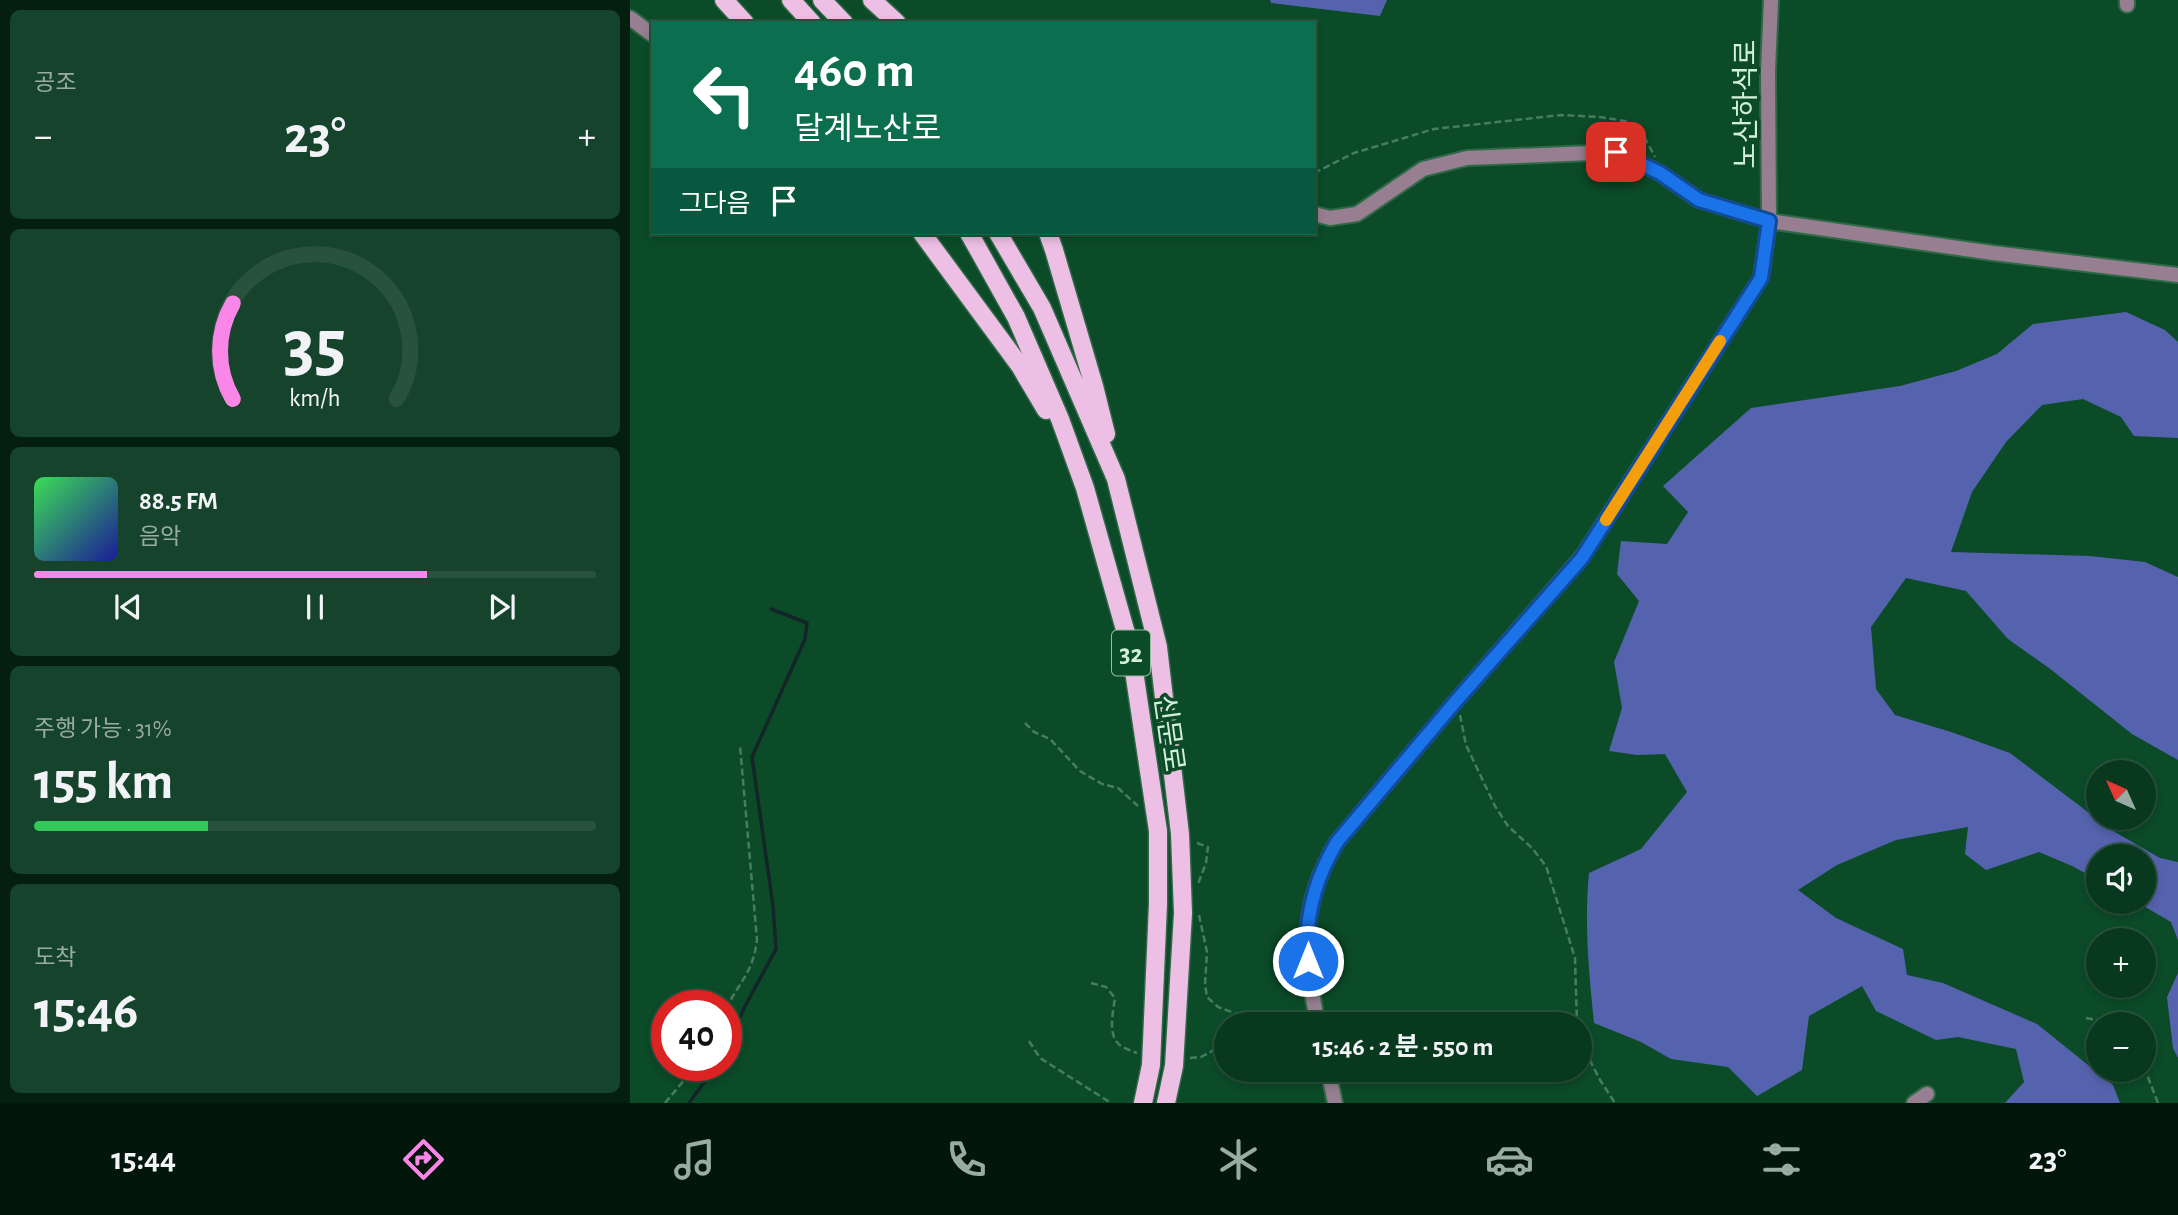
<!DOCTYPE html>
<html lang="ko">
<meta charset="utf-8">
<style>
:root{--surface:#08381e;--page:#16432b;--text:#f1f3f6;--muted:#98aca4;--line:#29523c;--accent:#fa87e7}
body{margin:0;font-family:"Alegreya Sans","Noto Sans KR",sans-serif;background:var(--page);color:var(--text);height:100vh;display:flex;flex-direction:column;font-size:26px;white-space:nowrap}
*{box-sizing:border-box;margin:0}
p{font-size:23px;color:var(--muted)}
.icon{flex:none;width:38px;height:38px;fill:none;stroke:currentColor;stroke-width:2;stroke-linecap:round;stroke-linejoin:round}
.map{position:relative;flex:1;overflow:hidden}
.side{display:flex;flex-direction:column;gap:10px;padding:10px;background:#041f10;width:630px}
.side>*{flex:none}
.banner{position:absolute;left:21px;top:21px;width:665px;height:214px;border-radius:0px;box-shadow:0 4px 10px #0003,0 0 0 2px var(--line);background:#0b6e4f;color:#fff;overflow:hidden}
.needle{width:46px;rotate:315deg}
.tools{position:absolute;left:1456px;top:760px;display:grid;gap:14px}
.tools a{display:grid;place-items:center;width:70px;height:70px;border-radius:50%;background:var(--surface);box-shadow:0 4px 10px #0003,0 0 0 2px var(--line);font-size:35px}
.speed{position:absolute;left:21px;top:990px;display:flex;gap:14px;font-size:35px;font-weight:700;text-align:center}
.speed>*{display:grid;place-content:center;width:91px;height:91px;border-radius:50%;background:var(--surface);box-shadow:0 4px 10px #0003,0 0 0 2px var(--line);line-height:1}
.speed .limit{border:10px solid #d22;background:#fff;color:#111}
.pin{position:absolute;display:grid;place-items:center;width:60px;height:60px;color:#fff;margin:-30px;border-radius:14px;box-shadow:0 4px 10px #0006}
.me{position:absolute;width:77px;margin:-38px;rotate:0deg;stroke-linejoin:round;filter:drop-shadow(0 0 5px #0008)}
.turn{display:flex;align-items:center;gap:24px;height:147px;padding:0 28px;font-size:32px}
.turn .icon{width:91px;height:91px;stroke-width:2.5}
.turn b{display:block;font-size:49px;line-height:60px}
.then{display:flex;align-items:center;height:66px;padding:0 28px;background:#0003;gap:14px;font-size:26px}
.big{font-size:52px;font-weight:700;line-height:1.1}
.side .widget{flex:1;display:flex;flex-direction:column;justify-content:center;gap:10px;min-width:0;padding:0 24px;border-radius:10px;background:var(--page)}
.side .dial{align-items:center;gap:0}
.dial svg{height:182px;overflow:visible;fill:none;stroke:var(--line);stroke-width:7;stroke-linecap:round;text-anchor:middle}
.dial text{fill:var(--text);stroke:none}
.song{display:flex;align-items:center;gap:21px}
.cover{width:84px;height:84px;border-radius:10px;background:linear-gradient(135deg,hsl(130 70% 55%),hsl(240 70% 35%))}
.played{height:7px;border-radius:4px;background:linear-gradient(90deg,var(--accent) 70%,var(--line) 70%)}
.keys{display:flex;justify-content:space-around;direction:ltr}
.heat{display:flex;justify-content:space-between;align-items:center;font-size:38px;direction:ltr}
.charge{height:10px;border-radius:5px;background:linear-gradient(90deg,#34c759 31%,var(--line) 0)}
.trip{position:absolute;left:584px;top:1012px;width:378px;height:70px;border-radius:35px;background:var(--surface);box-shadow:0 4px 10px #0003,0 0 0 2px var(--line);font-weight:700;line-height:70px;text-align:center}
.tabs{display:flex;height:112px;justify-content:space-around;align-items:center;background:#03160c;color:var(--muted)}
.tabs .icon{width:49px;height:49px}
.tabs .on{color:var(--accent)}
.tabs b{font-size:32px;color:var(--text)}
main{display:flex;flex:1;min-height:0}
.map>svg:first-child{display:block}
.forest{fill:#5563ae}
.lines{fill:none;stroke-linecap:round;stroke-linejoin:round}
.stream{stroke:#142528;stroke-width:3.5}
.minor-casing{stroke:#2f6948;stroke-width:18}
.major-casing{stroke:#2f6948;stroke-width:21}
.path{stroke:#477d5e;stroke-width:2.5;stroke-dasharray:7 3.5;stroke-linecap:butt}
.minor{stroke:#977f91;stroke-width:14}
.major{stroke:#eebfe4;stroke-width:18}
.route-casing{stroke:#114b97;stroke-width:18}
.route{stroke:#1a73e8;stroke-width:12}
.slow{stroke:#f59e0b;stroke-width:12}
.labels{text-anchor:middle;stroke-width:7;stroke-linejoin:round;paint-order:stroke}
.shield{fill:#0b4b28;stroke:#96bea4;stroke-width:2}
.shield-label{font-size:26px;font-weight:bold;fill:#d1efd9}
.street-label{font-size:28px;fill:#d1efd9;stroke:#0b4b28}
</style>
<main>
<section class="side">
<div class="widget"><p>공조</p>
<div class="heat"><a>−</a><b class="big">23°</b><a>+</a></div>
</div>
<div class="widget dial"><svg viewBox="0 0 100 80">
<path d="M14 69A42 42 0 1 1 86 69"/>
<path d="M14 69A42 42 0 0 1 14 27" stroke="#fa87e7"/>
<text x="50" y="56" font-size="32" font-weight="700">35</text>
<text x="50" y="72" font-size="11">km/h</text>
</svg></div>
<div class="widget">
<div class="song"><i class="cover"></i><div><b>88.5 FM</b><p>음악</p></div></div>
<div class="played"></div>
<div class="keys"><svg class="icon" aria-label="previous" viewBox="0 0 24 24"><path d="M18 5L8 12l10 7zM5 5v14"/></svg><svg class="icon" aria-label="pause" viewBox="0 0 24 24"><path d="M8 5v14M16 5v14"/></svg><svg class="icon" aria-label="next" viewBox="0 0 24 24"><path d="M6 5l10 7-10 7zM19 5v14"/></svg></div>
</div>
<div class="widget"><p>주행 가능 · 31%</p><b class="big">155 km</b><div class="charge"></div></div>
<div class="widget"><p>도착</p><b class="big">15:46</b></div>
</section>
<div class="map">
<svg width="1548" height="1103" viewBox="0 0 1548 1103">
<rect width="100%" height="100%" fill="#0b4b28"/>
<!-- forest -->
<path class="forest" d="M640,0h117l-7,16 -109,-13z
M1496,312l39,18 13,12v96l-44,-2 -13,-19 -38,-18 -41,6 -36,37 -34,50 -21,60 139,4 55,6 33,15v183l-46,-26 -83,-66 -41,-29 -42,-48 -60,-13 -35,49 5,62 19,26 56,17 59,21 103,78 47,27 18,4v78l-7,-18 -36,-21h9v-45h-46v24l-26,-14 -33,-14 -53,18 -21,-16 3,-27 -72,13 -59,25 -39,25 38,28 67,31 4,26 36,8 94,41 76,61 7,18h-115l19,-21 -8,-33 -58,-12 -22,3 -60,-29 -14,-25 -53,30 -7,54 -45,26 -29,-29 -57,-8 -30,-17 -47,-19c-5,-49 -10,-100 -5,-150l52,-24 46,-57 -22,-38 -28,1 -28,-4 13,-43 -8,-46 25,-61 -22,-27 4,-33 46,3 21,-32 -25,-26 88,-78 149,-22 56,-15 41,-17 36,-30z
M1548,973v85l-5,-10 -6,-51z"/>
<g class="lines">
<!-- stream -->
<path class="stream" d="M96,1050l18,-42 32,-59 -3,-43 -21,-149 53,-118 2,-16 -36,-14
M59,1103l27,-37"/>
<defs>
<path id="minor" d="M1497,0v5
M0,18l23,17
M684,214l16,4 27,-4 66,-45 44,-11 149,-6 44,21 39,27 70,21 224,32 185,22
M688,1024c-15,-70 -19,-119 19,-182l119,-141 126,-144 179,-279 8,-57 -1,-150 3,-71
M698,1069l7,34
M1284,1103l13,-9"/>
<path id="major" d="M94,0l21,23
M161,0l21,23
M192,0l22,23
M242,0l25,23
M292,233l98,133 26,44
M339,233l47,84 44,102 25,69 46,163 27,180v73l-7,161 -8,38
M368,233l44,75 74,171 42,168 22,187 3,79 -9,153 -8,37
M418,233l6,17 40,136 12,48"/>
</defs>
<!-- minor casing -->
<use href="#minor" class="minor-casing"/>
<!-- major casing -->
<use href="#major" class="major-casing"/>
<!-- path -->
<path class="path" d="M684,173l40,-20 80,-24 127,-14 39,2 25,4 15,8 15,28
M830,715l6,30 29,61 13,20 24,22 14,18 29,92 2,66
M395,723l9,9 16,7 30,32 22,13 16,4 20,18
M567,843l11,4 -2,16 -8,21
M569,915l8,37 -2,32 2,13 11,10 46,17
M461,983l15,4 9,11c-2,14 -8,39 6,48 5,3 11,5 16,7
M96,1009c13,-27 27,-36 31,-69l-17,-194
M1456,1018l35,6
M399,1041l11,17 68,43v2
M950,1041l20,39 15,23
M560,1058l11,-1 26,-14
M1514,1067l14,36
M35,1103l31,-37"/>
<!-- minor -->
<use href="#minor" class="minor"/>
<!-- major -->
<use href="#major" class="major"/>
</g>
<g class="lines">
<defs>
<path id="route" d="M678,961c-4,-44 7,-82 29,-119l119,-141 126,-143 179,-280 8,-57 -70,-21 -39,-27 -44,-21"/>
</defs>
<!-- route casing -->
<use href="#route" class="route-casing"/>
<!-- route -->
<use href="#route" class="route"/>
<!-- slow -->
<path class="slow" d="M976,520l114,-179"/>
</g>
<g class="labels">
<!-- shield labels -->
<rect class="shield" x="482" y="630.5" width="38" height="45" rx="5"/>
<g class="shield-label">
<text x="501" y="662">32</text>
</g>
<!-- street labels -->
<g class="street-label">
<text transform="translate(1115 104) rotate(-90)" y="10">노산하석로</text>
<text transform="translate(540 733) rotate(82)" y="10">신문로</text>
</g>
</g>
</svg>
<div class="tools">
<a><svg class="needle" viewBox="-14 -14 28 28"><path d="M0-13l5 13h-10z" fill="#e53935"/><path d="M0 13l5-13h-10z" fill="#98aca4"/></svg></a>
<a><svg class="icon" aria-label="sound" viewBox="0 0 24 24"><path d="M4 9h4l5-4v14l-5-4H4zM17 9q2 3 0 6"/></svg></a>
<a>+</a>
<a>−</a>
</div>
<div class="speed"><div class="limit">40</div></div>
<div class="pin" style="left:986px;top:152px;background:#d93025"><svg class="icon" aria-label="arrive" viewBox="0 0 24 24"><path d="M6 21V4h12l-3 4 3 4H6"/></svg></div>
<svg class="me" style="left:678px;top:961px" viewBox="-20 -20 40 40"><circle r="17" fill="#1a73e8" stroke="#fff" stroke-width="3"/><path d="M0-11L8 9 0 5-8 9z" fill="#fff"/></svg>
<div class="trip">15:46 · 2 분 · 550 m</div>
<div class="banner">
<div class="turn"><svg class="icon" aria-label="left" viewBox="0 0 24 24"><path d="M17 20v-9H6M10 6l-5 5 5 5"/></svg><div><b>460 m</b>달계노산로</div></div>
<div class="then">그다음<svg class="icon" aria-label="arrive" viewBox="0 0 24 24"><path d="M6 21V4h12l-3 4 3 4H6"/></svg></div>
</div>
</div>
</main>
<nav class="tabs">
<b>15:44</b>
<svg class="icon on" aria-label="directions" viewBox="0 0 24 24"><path d="M12 3l9 9-9 9-9-9zM9 14v-3h6M13 9l2 2-2 2"/></svg>
<svg class="icon" aria-label="music" viewBox="0 0 24 24"><path d="M9 18V5l10-2v13"/><circle cx="6" cy="18" r="3"/><circle cx="16" cy="16" r="3"/></svg>
<svg class="icon" aria-label="phone" viewBox="0 0 24 24"><path d="M5 4h4l2 5-3 2q2 4 5 5l2-3 5 2v4C11 20 4 13 5 4z"/></svg>
<svg class="icon" aria-label="climate" viewBox="0 0 24 24"><path d="M12 3v18M4 7l16 10M4 17L20 7"/></svg>
<svg class="icon" aria-label="car" viewBox="0 0 24 24"><path d="M5 17H2v-5l4-1 3-4h7l3 4 3 1v5h-3M9 17h6M6 11h13"/><circle cx="7" cy="17" r="2"/><circle cx="17" cy="17" r="2"/></svg>
<svg class="icon" aria-label="filters" viewBox="0 0 24 24"><path d="M4 7h16M4 17h16"/><circle cx="9" cy="7" r="2"/><circle cx="15" cy="17" r="2"/></svg>
<b>23°</b>
</nav>
